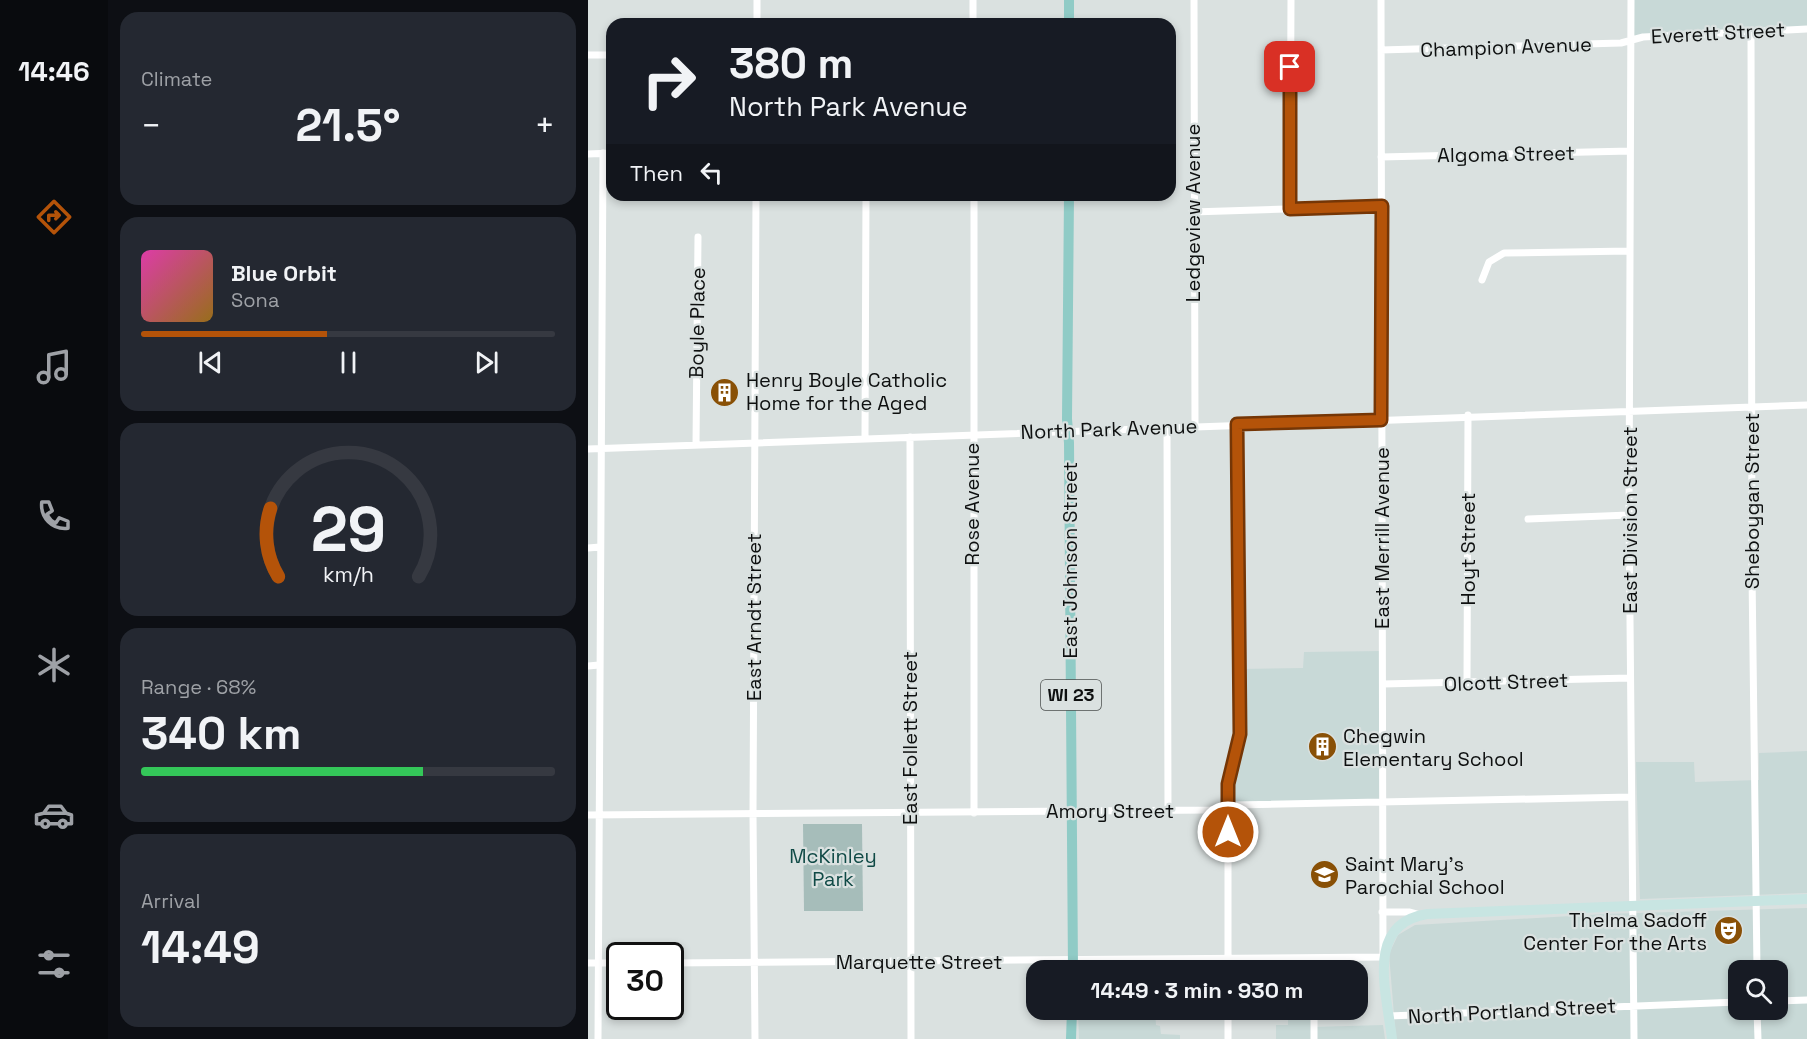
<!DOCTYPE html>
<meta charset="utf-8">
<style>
:root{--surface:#171b24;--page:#242831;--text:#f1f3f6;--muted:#9ea1a6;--line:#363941;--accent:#b45309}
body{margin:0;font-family:"Space Grotesk",sans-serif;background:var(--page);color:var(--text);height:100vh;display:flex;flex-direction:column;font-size:22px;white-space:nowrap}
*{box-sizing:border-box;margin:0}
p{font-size:20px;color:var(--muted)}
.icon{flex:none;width:33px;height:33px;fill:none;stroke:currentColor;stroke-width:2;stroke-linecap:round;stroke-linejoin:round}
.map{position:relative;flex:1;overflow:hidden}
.details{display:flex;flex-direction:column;gap:12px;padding:12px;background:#0d0f14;width:480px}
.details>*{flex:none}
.top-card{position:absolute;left:18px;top:18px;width:570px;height:183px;border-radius:18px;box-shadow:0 3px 9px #0003;background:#171b24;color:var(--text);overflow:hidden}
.buttons{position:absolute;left:1140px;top:960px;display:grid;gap:12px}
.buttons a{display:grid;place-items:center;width:60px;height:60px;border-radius:12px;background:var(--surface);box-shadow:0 3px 9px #0003;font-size:30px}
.speed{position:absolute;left:18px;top:942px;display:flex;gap:12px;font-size:30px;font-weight:700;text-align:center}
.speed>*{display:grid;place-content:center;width:78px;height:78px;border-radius:50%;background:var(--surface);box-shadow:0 3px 9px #0003;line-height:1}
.speed .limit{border:3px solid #111;border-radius:9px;background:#fff;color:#111}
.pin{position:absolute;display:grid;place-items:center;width:51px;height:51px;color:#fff;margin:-26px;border-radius:12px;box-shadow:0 3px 9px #0006}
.me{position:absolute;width:66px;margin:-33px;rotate:0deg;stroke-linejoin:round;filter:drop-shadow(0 0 4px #0008)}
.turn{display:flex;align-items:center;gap:21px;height:126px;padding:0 24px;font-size:27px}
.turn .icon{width:78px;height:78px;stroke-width:2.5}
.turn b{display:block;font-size:42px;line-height:51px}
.then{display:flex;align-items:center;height:57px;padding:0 24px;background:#0003;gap:12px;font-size:22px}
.big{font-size:45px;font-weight:600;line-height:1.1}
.details .card{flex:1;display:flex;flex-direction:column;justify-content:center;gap:9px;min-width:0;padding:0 21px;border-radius:18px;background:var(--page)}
.details .dial{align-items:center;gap:0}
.dial svg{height:156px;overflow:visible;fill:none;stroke:var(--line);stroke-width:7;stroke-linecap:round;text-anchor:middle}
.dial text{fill:var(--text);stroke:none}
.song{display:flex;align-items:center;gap:18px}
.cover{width:72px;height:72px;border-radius:9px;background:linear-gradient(135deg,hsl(320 70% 55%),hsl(40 70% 35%))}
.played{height:6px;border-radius:3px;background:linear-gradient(90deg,var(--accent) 45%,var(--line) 45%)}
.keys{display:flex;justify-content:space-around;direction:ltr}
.heat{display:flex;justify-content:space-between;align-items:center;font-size:33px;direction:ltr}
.charge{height:9px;border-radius:4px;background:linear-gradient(90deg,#34c759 68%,var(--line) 0)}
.trip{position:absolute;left:438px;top:960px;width:342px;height:60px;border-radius:18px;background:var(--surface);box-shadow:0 3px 9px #0003;font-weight:600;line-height:60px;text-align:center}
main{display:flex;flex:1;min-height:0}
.menu{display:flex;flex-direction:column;width:108px;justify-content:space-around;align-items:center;background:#090b0e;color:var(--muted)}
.menu .icon{width:42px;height:42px}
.menu .current{color:var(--accent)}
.menu b{font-size:27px;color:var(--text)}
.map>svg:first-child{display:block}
.built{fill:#c8d9d7;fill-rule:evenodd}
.green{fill:#a6bdba}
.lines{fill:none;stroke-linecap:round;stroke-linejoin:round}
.minor{stroke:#fff;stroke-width:7}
.secondary{stroke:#c8e5e2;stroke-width:10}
.primary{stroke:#90cbc6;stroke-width:10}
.route-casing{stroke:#753606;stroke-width:15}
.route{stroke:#b45309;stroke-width:10}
.labels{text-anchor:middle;stroke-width:4.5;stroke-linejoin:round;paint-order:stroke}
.shield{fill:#dae1e0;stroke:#4b4f4e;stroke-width:1.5}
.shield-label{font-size:18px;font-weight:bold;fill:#0e1010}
.street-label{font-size:20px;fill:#0e1010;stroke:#dae1e0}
.poi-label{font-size:20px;fill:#0e1010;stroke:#dae1e0;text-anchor:start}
.park-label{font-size:20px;fill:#104a46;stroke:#dae1e0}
</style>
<main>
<nav class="menu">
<b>14:46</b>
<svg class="icon current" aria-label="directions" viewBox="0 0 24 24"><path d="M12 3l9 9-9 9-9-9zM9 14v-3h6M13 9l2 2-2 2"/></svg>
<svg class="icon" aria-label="music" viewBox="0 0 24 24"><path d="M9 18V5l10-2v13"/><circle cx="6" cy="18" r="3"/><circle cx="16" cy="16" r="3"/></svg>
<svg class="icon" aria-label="phone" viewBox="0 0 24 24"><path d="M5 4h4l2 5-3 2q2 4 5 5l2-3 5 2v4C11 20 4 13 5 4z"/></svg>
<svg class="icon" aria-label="climate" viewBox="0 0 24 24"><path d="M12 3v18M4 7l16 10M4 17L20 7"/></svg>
<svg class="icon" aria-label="car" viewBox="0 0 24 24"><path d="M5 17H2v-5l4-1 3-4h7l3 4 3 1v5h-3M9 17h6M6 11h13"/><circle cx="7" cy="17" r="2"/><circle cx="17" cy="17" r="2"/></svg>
<svg class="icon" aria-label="filters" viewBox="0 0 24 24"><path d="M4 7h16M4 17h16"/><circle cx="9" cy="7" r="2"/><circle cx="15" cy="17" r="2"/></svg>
</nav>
<section class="details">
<div class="card"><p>Climate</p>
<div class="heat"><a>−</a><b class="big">21.5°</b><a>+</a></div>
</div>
<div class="card">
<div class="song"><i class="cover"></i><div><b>Blue Orbit</b><p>Sona</p></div></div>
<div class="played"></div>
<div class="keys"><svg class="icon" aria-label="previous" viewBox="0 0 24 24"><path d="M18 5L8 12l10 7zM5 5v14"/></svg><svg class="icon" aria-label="pause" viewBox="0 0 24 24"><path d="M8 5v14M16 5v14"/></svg><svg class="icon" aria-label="next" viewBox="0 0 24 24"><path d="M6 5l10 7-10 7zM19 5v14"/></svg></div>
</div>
<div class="card dial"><svg viewBox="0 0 100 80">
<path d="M14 69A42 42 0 1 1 86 69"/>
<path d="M14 69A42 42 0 0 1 10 34" stroke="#b45309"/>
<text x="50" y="56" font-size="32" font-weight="700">29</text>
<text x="50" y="72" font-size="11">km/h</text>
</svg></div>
<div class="card"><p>Range · 68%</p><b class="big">340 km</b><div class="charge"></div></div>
<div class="card"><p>Arrival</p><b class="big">14:49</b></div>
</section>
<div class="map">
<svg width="1219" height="1039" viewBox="0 0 1219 1039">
<rect width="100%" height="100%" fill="#dae1e0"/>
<!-- built -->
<path class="built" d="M1043,0h176v29l-177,12z
M795,651l1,152 -156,5 12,-74 -1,-65 64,-1 1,-16z
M1219,751v142l-167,6 -4,-137h58l1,20 64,-2v-27z
M1219,908v131h-411l-7,-85 9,-19 17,-10 190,-11zM1150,970h40v40h-40z
M550,964v6h-61l4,-4z
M490,1010h77l1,15 4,1 1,8 19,1v4h-101z
M700,1010h24l1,17 70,-2 2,14h-109v-14h12z"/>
<!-- green -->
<path class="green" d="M215,824h59l1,87h-59z"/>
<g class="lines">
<!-- minor -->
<path class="minor" d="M606,0l1,426
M1043,0l-2,515 5,524
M169,24v-24
M385,24v-24
M1163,31l1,543 5,396
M793,50l240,-7 22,-6 164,-8
M0,55h24
M0,154l24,-1
M793,157l249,-6
M386,195v618
M702,209l1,-209
M604,212l190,-6
M894,280l7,-18 15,-9 126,-2
M579,427l1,384
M322,437l1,602
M277,438l1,-243
M108,445l2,-208
M0,449l1219,-44
M940,519l101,-4
M0,548l12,-1
M0,666l11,-1
M879,683l1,-268
M795,684l247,-6
M0,815l623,-5 24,-5 396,-8
M794,912h27l11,3
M725,958v12
M0,963h32
M82,963l713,-6 -2,-957
M640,970v-176l12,-60 -3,-309
M1190,1001l29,-1
M640,1010v29
M726,1010v29
M1169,1010l1,29
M801,1016l349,-14
M10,1039l5,-886
M167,1039l-2,-225 3,-619"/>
<!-- secondary -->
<path class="secondary" d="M804,1039c-5,-45 -28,-115 35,-125l380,-15"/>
<!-- primary -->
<path class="primary" d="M481,24v-24
M481,195l-2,224 2,24 4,527
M483,1039l1,-29"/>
</g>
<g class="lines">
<defs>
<path id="route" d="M640,832v-48l12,-50 -3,-310 144,-4 1,-214 -92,3v-142"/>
</defs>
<!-- route casing -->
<use href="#route" class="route-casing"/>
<!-- route -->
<use href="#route" class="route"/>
</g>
<!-- icons -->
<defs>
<symbol id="building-disc" viewBox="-11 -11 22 22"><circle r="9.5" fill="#895006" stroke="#dae1e0"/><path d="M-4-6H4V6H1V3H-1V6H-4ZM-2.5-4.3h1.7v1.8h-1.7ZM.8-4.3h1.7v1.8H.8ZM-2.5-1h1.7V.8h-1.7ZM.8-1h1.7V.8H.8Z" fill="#fff"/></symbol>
<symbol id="school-disc" viewBox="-11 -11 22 22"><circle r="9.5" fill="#895006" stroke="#dae1e0"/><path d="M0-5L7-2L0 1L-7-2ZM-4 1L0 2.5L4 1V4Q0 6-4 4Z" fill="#fff"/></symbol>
<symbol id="theatre-disc" viewBox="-11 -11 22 22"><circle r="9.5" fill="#895006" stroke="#dae1e0"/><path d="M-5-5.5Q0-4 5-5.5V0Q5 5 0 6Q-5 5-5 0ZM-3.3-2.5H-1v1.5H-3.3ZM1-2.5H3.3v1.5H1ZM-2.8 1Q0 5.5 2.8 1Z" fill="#fff"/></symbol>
</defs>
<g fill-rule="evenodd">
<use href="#building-disc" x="120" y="376" width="33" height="33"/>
<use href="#building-disc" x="718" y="730" width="33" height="33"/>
<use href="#school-disc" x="720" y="858" width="33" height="33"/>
<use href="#theatre-disc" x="1124" y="914" width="33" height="33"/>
</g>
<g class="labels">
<!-- shield labels -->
<rect class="shield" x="453" y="680" width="60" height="30" rx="4.5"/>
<g class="shield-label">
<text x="483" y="701">WI 23</text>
</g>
<!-- street labels -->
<g class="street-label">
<text transform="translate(1130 33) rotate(-3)" y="7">Everett Street</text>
<text transform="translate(918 47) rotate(-2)" y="7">Champion Avenue</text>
<text transform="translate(918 154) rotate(-1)" y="7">Algoma Street</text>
<text transform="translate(605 213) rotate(-90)" y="7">Ledgeview Avenue</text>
<text transform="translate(109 323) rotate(-89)" y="7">Boyle Place</text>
<text transform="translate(521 429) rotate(-2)" y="7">North Park Avenue</text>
<text transform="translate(1164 501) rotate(-90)" y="7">Sheboygan Street</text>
<text transform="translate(384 504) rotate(-90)" y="7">Rose Avenue</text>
<text transform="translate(1042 520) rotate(-90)" y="7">East Division Street</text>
<text transform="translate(794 538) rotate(-90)" y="7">East Merrill Avenue</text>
<text transform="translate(880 549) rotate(-90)" y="7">Hoyt Street</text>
<text transform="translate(482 560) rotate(-90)" y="7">East Johnson Street</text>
<text transform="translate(166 617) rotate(-90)" y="7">East Arndt Street</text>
<text transform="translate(918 682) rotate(-2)" y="7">Olcott Street</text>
<text transform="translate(322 738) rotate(-90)" y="7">East Follett Street</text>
<text x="522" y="818">Amory Street</text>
<text x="331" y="969">Marquette Street</text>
<text transform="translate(924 1011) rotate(-3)" y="7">North Portland Street</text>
</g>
<!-- poi labels -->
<g class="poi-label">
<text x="158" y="387">Henry Boyle Catholic<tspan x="158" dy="23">Home for the Aged</tspan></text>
<text x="755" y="743">Chegwin<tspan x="755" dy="23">Elementary School</tspan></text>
<text x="757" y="871">Saint Mary's<tspan x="757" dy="23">Parochial School</tspan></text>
<text x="1119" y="927" text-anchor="end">Thelma Sadoff<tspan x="1119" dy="23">Center For the Arts</tspan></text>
</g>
<!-- park labels -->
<g class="park-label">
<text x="245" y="863">McKinley<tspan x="245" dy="23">Park</tspan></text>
</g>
</g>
</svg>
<div class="buttons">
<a><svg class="icon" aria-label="search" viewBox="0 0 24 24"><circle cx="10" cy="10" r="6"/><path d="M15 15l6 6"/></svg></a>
</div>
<div class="speed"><div class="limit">30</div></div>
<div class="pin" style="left:702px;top:67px;background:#d93025"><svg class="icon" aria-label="arrive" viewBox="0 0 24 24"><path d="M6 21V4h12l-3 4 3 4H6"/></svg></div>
<svg class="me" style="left:640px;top:832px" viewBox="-20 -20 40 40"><circle r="17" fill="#b45309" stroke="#fff" stroke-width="3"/><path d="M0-11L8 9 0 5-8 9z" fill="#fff"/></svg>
<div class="trip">14:49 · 3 min · 930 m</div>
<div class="top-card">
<div class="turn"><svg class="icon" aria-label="right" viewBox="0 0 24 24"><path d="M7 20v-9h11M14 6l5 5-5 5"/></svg><div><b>380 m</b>North Park Avenue</div></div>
<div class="then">Then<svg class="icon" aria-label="left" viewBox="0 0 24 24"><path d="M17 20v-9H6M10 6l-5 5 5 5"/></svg></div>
</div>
</div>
</main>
